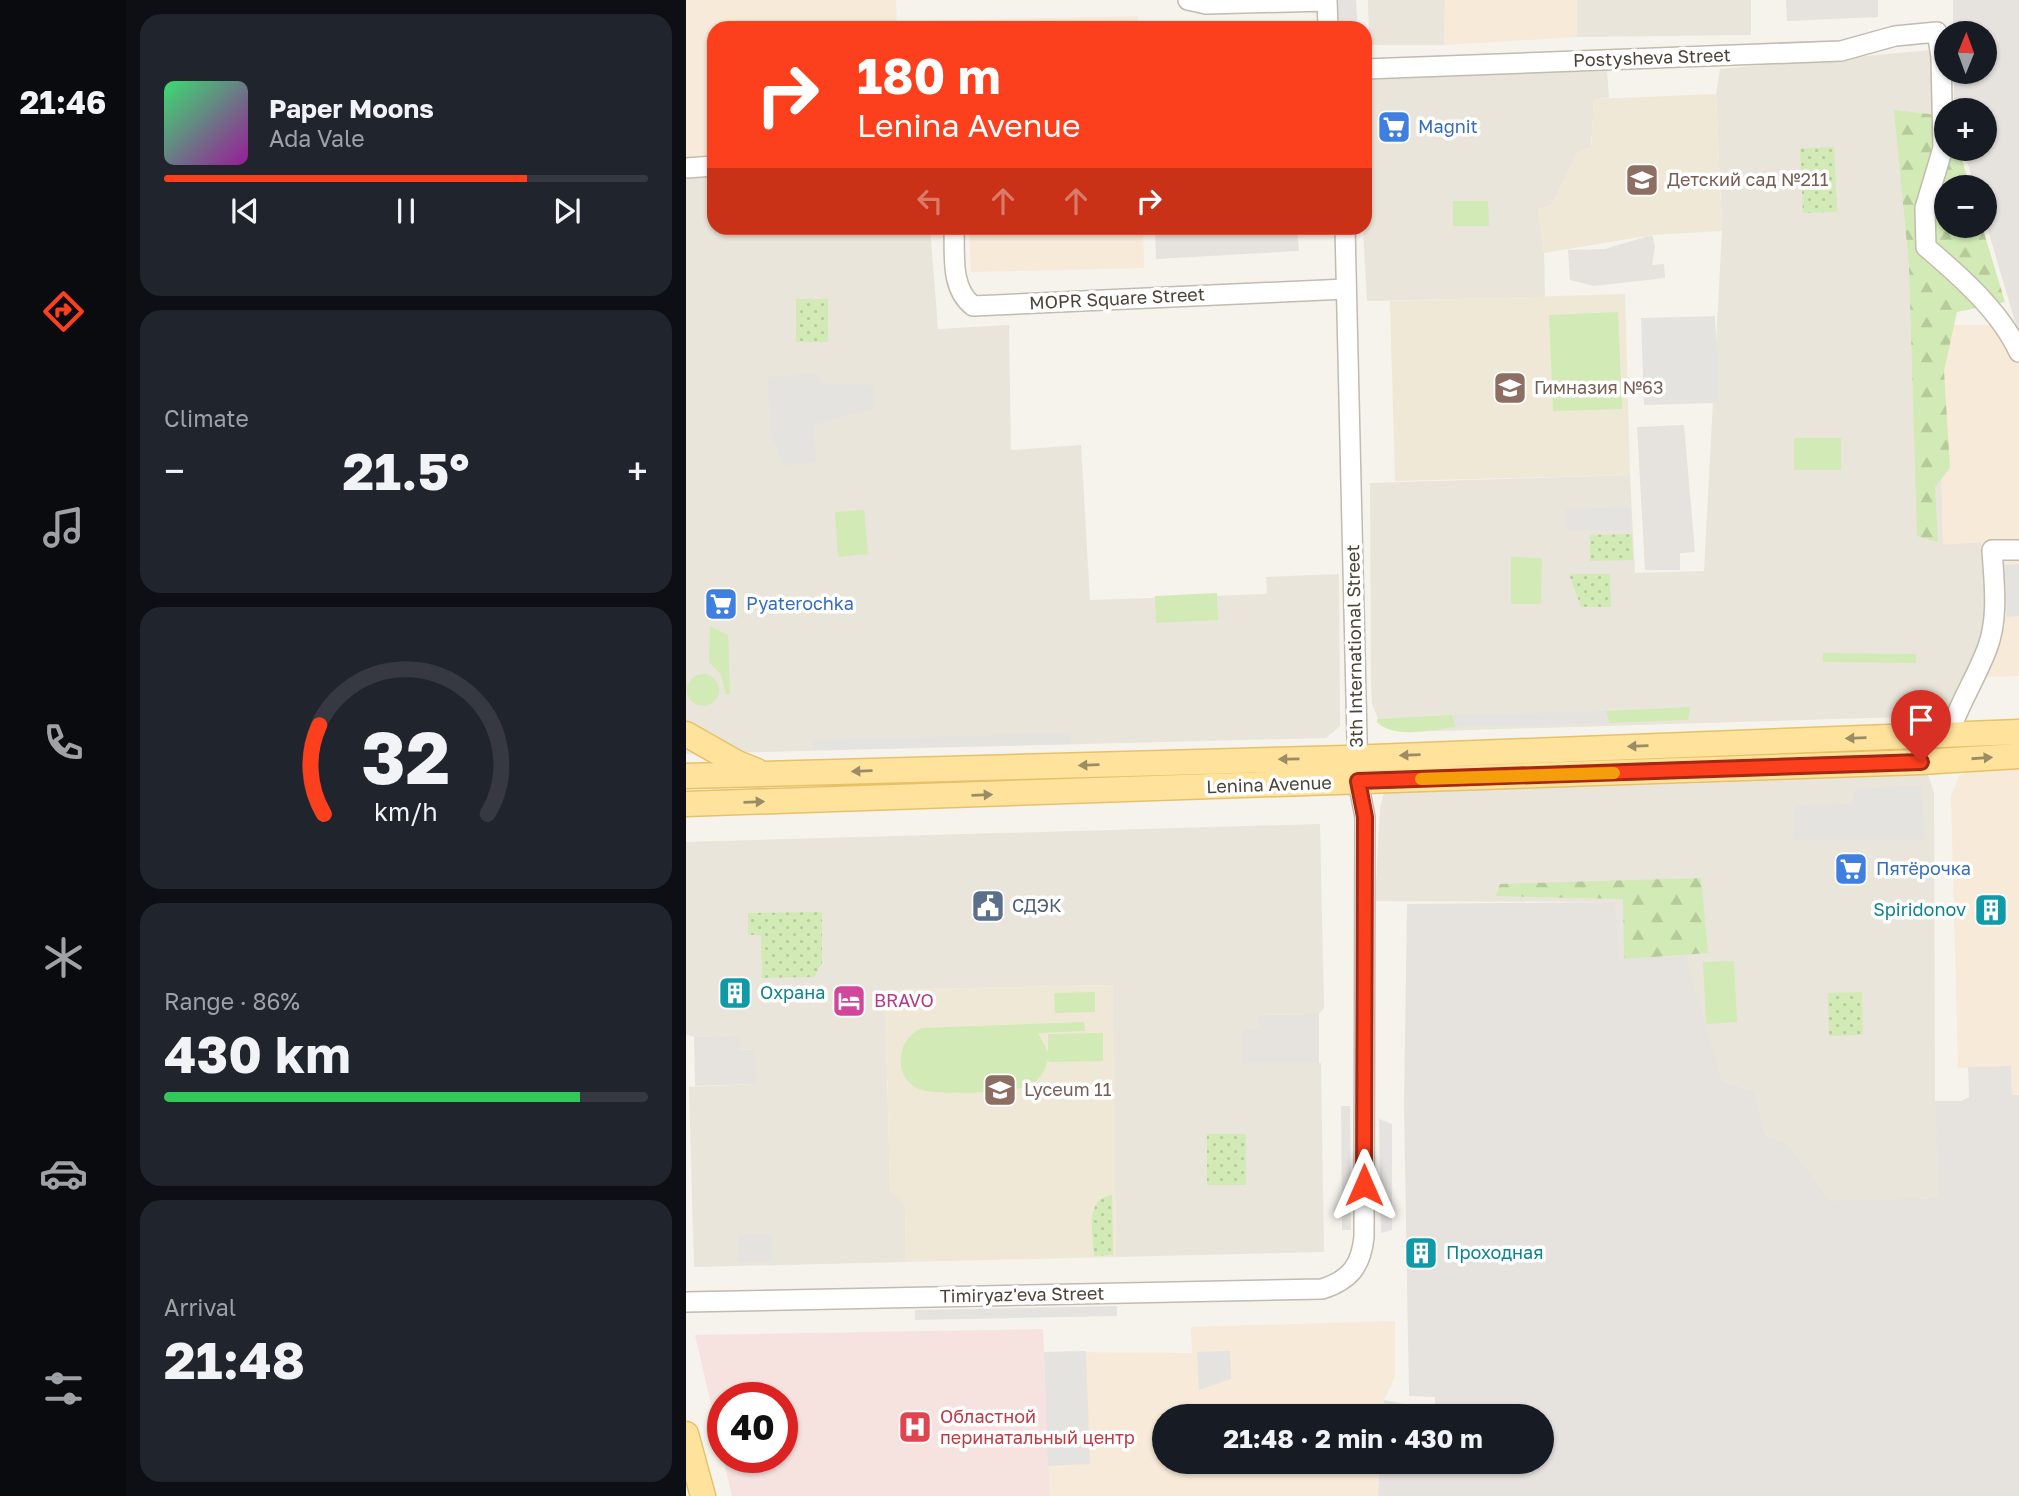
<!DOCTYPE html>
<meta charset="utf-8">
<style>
:root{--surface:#171b24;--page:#20242c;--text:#f1f3f6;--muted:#9ea1a6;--line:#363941;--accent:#fc3f1d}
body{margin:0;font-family:"Golos Text",sans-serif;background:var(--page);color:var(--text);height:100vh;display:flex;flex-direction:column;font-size:26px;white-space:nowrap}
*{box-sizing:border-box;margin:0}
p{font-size:23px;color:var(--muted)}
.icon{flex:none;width:38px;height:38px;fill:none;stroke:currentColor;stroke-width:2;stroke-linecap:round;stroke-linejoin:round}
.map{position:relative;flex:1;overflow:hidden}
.panel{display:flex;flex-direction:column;gap:14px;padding:14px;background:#0d0f14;width:560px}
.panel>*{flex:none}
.hud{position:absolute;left:21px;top:21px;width:665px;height:214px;border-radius:21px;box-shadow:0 2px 5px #0004;background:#fc3f1d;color:#fff;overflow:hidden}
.needle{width:46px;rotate:1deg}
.tools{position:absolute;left:1248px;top:21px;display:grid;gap:14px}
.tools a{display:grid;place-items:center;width:63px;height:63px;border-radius:50%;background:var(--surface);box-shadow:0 2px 5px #0004;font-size:35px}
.speed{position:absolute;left:21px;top:1382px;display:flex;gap:14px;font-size:35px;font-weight:700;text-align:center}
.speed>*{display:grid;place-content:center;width:91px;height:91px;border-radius:50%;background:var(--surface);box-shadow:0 2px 5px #0004;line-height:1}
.speed .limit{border:10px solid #d22;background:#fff;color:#111}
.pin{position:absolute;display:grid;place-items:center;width:60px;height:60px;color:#fff;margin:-72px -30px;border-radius:50% 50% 50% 0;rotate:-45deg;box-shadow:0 0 7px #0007}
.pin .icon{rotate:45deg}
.me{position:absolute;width:77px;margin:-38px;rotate:0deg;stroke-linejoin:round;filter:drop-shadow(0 0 5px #0008)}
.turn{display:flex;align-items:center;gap:24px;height:147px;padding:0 35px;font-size:32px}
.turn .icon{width:91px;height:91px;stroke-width:2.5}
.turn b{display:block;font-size:49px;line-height:60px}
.lanes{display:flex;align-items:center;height:66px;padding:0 35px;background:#0003;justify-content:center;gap:35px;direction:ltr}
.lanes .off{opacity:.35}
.big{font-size:52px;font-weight:700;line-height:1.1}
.panel .widget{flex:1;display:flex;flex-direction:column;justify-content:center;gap:10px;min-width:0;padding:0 24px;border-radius:21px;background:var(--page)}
.panel .dial{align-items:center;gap:0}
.dial svg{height:182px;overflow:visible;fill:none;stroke:var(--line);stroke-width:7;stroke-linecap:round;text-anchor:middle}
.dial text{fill:var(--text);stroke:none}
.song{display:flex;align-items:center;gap:21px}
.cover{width:84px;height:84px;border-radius:10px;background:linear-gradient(135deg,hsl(140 70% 55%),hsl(300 70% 35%))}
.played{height:7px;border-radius:4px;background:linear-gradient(90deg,var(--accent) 75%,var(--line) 75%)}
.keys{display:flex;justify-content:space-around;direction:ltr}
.heat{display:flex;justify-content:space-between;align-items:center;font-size:38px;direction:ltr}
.charge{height:10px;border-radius:5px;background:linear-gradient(90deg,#34c759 86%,var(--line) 0)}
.trip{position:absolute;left:466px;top:1404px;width:402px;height:70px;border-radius:35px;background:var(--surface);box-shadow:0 2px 5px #0004;font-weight:700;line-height:70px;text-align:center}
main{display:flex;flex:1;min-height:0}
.tab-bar{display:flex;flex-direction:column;width:126px;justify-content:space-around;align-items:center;background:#090b0e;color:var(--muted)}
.tab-bar .icon{width:49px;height:49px}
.tab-bar .active{color:var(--accent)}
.tab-bar b{font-size:32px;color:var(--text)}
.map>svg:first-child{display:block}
.residential{fill:#eae5da}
.commercial{fill:#f7ead8}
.industrial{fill:#e6e2dd}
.education{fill:#efe8d6}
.medical{fill:#f6e3e0}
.grass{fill:#d2eab5}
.forest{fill:url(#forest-firs)}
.park{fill:url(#park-dots)}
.parking{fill:#e5e3e0}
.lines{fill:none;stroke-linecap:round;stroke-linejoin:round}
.minor-casing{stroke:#c2bbae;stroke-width:22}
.major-casing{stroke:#e6c16a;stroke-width:27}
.minor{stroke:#fff;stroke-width:19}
.major{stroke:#ffe39c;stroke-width:24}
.oneway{fill:#9c8c66}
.route-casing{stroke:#a42913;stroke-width:18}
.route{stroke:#fc3f1d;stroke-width:12}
.slow{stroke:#f59e0b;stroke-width:12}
.labels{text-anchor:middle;stroke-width:7;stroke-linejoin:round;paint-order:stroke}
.street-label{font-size:18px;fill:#4b4439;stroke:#fff}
.shop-label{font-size:18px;fill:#366cbe;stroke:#fff;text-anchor:start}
.education-label{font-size:18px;fill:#785e54;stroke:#fff;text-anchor:start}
.service-label{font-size:18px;fill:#4e5e75;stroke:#fff;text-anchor:start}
.culture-label{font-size:18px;fill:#0d838f;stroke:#fff;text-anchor:start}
.hotel-label{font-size:18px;fill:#b23c85;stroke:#fff;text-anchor:start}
.health-label{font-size:18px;fill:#be3a42;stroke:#fff;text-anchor:start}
</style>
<main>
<nav class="tab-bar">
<b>21:46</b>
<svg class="icon active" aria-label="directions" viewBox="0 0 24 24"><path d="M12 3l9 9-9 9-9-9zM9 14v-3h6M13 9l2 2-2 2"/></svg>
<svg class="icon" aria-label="music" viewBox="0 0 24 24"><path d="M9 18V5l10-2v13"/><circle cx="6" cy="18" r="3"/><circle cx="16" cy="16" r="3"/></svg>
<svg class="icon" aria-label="phone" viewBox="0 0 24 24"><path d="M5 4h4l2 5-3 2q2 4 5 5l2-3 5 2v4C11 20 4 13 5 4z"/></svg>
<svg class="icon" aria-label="climate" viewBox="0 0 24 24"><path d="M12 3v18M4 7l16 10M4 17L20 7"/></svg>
<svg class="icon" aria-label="car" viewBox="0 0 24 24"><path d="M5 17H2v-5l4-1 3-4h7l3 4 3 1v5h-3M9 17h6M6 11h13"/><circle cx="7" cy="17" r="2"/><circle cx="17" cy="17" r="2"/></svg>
<svg class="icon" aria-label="filters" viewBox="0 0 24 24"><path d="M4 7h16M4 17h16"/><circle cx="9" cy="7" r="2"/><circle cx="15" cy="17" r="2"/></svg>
</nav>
<section class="panel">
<div class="widget">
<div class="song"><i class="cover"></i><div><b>Paper Moons</b><p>Ada Vale</p></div></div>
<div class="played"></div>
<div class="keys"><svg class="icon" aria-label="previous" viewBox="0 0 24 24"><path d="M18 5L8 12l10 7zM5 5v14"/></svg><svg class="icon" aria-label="pause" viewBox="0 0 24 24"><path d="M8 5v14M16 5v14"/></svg><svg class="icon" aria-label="next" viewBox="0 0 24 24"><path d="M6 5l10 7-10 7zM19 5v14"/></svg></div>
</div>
<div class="widget"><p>Climate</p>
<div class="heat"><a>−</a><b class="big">21.5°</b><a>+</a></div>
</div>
<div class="widget dial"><svg viewBox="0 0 100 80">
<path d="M14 69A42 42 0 1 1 86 69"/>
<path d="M14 69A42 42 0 0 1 12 30" stroke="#fc3f1d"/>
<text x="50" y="56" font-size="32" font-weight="700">32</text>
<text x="50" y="72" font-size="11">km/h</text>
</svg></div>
<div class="widget"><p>Range · 86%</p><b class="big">430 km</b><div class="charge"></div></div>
<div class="widget"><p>Arrival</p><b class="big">21:48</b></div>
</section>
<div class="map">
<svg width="1333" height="1496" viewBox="0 0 1333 1496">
<defs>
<pattern id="forest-firs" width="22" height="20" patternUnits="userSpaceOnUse" patternTransform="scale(1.75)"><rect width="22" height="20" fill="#d2eab5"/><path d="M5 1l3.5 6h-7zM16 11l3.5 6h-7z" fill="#b6ca9c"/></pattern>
<pattern id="park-dots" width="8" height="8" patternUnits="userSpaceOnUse" patternTransform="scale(1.75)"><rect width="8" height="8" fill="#d2eab5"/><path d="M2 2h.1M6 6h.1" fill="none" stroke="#b6ca9c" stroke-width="1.8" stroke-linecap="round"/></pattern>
</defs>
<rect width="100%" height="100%" fill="#f6f3ec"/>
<!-- residential -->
<path class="residential" d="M682,0h77l-1,45h-75z
M891,0h174v35l-174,2z
M1246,50l11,494 38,-2 4,63 -5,44 -14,33 -19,31 -12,3 -529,16 -25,-6 -9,-22 -1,-19 -1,-202 260,-8 5,98 69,-2 18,-340 -6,-137 4,-25z
M921,71l2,27 -15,1 -3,48 -14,6 -26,53 -13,3 6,44 1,44 -178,4 -4,-73 2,-146 14,-5z
M28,175v53h216l8,101 71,-4 2,125 70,-5 9,155 177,-6 -1,-17 73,-3 1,152 -14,12 -640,16v-578z
M1233,773l9,2 6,17 1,309 5,97 -111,4 -40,-55 -23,-12 -12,-44 -32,-10 -18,-54 -87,-67 -2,-58 -240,-1 5,-93 4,-15 8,-6z
M634,824l4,184 -5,6 -60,1v14l-16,1v33h78l3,189 -208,5 -4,-272 -227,5 5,200 15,14 1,58 -212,5 -5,-180 67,-3 -5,-35 -12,1v-15l-45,2 -8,-3v-192z"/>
<!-- commercial -->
<path class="commercial" d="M0,0h210l1,28h-183v128l-28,1z
M759,0h132v37l-133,8z
M452,16v12h-215v-7z
M283,228h174l1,40 -173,4z
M1252,325h78l3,10v341l-32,1 12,-54 -1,-67h-16l-1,-14 -38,3z
M1333,768v327l-7,1 -1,-30 -53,2 -7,-272 8,-20 9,-5z
M709,1321v56l-11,23 -1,16h-219v45h216l-2,35h-328l-6,-144 148,1 -1,-26z"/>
<!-- industrial -->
<path class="industrial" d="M1100,0h92v17l-91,4z
M1267,0h66v335l-34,-115 -1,-33h-9l-12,-38h21v-39h-30v-38h30v-39h-31z
M469,228h142l2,23 -143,8z
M966,235l3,11 -3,19 12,-1 1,14 -71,8 -24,-6 -2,-30 37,-1z
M998,425l11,127 -15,1v17h-35l-8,-143z
M929,902l4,57 66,-3 37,125 32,10 12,44 23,11 41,55 109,-3 -4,-97h26l8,-4 -1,-30 43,-1 1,29h7v401h-641l2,-35h162v-45h-159l1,-16 51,10v-13l-26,-1 -5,-291 3,-201z
M633,1014v49h-76l-1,-34h17v-14z
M53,1035l1,15 15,-1 1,35 -61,2 -1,-49z"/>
<!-- education -->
<path class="education" d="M1030,94l6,137 -70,4 -108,18 -6,-44 13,-3 26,-53 14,-6 3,-48z
M939,294l5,181 -235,6 -5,-180z
M427,985l3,272 -210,5 -1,-58 -15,-14 -5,-200z"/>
<!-- medical -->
<path class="medical" d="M357,1329l7,167h-318l-9,-38h59v-60h-59v57l-28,-120z"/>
<!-- grass -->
<path class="grass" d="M767,201h35l1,25h-36z
M932,312l4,97 -69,2 -4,-96z
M1108,438h47v32h-47z
M178,510l4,44 -30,3 -3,-45z
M825,557l31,1 -1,46h-30z
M531,593l1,27 -62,3 -1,-27z
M24,626l18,9 2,59 -4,1 -5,-21 -12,-12z
M1137,653l93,1v9l-93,-1z
M1 690a16 16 0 1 1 32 0a16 16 0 1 1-32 0Z
M1004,707l-2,13 -79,3 -3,-12z
M766,715l4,12c-24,2 -60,13 -79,-5v-3z
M1048,961l3,61 -31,2 -3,-62z
M409,992v20l-40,1 -1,-20z
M398,1022l1,9 -47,2 10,19v-18l55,-1v28l-54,1 -1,-3c-3,11 -7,21 -18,26 -14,8 -92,10 -108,5 -30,-10 -27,-51 0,-62z"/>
<!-- forest -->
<path class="forest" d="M1208,110l52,6v33h13l11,38h-24v39h36l23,76 -48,10 -13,59 6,97 -15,19 3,55 -21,-6 -8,-271z
M1015,878l7,75 -84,6 -1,-60 -127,-3 4,-12z"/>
<!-- park -->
<path class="park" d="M1148,147l3,65 -34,1 -3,-65z
M110,299h32v43h-32z
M946,534l1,26 -43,1v-26z
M883,574h41l1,33h-30z
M136,912v51l-8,14 -52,1 -1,-43h-13v-22z
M1176,992l1,43 -34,1 -1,-43z
M521,1134h39v51h-39z
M426,1195l1,60 -19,1c-1,-21 -10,-58 18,-61z"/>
<!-- parking -->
<path class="parking" d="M650,0h20l2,28h-21z
M1029,316l4,87 -75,2 -3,-87z
M132,374l2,9 53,2v23l-59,17 2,38 -32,2 -14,-33 -2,-55z
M945,507v23l-64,1 -1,-22z
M1333,564v52l-12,1 -3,-52z
M920,711l3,12 -153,4 -4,-12z
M385,733v11l-257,6v-10z
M1236,786l2,54h-131l1,-35 56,-1 6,-15z
M655,1106h9l1,124h-9z
M693,1119l13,5v106l-11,3z
M52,1235h33l1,26 -34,1z
M431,1306v10l-202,4v-10z
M400,1351l4,113 -42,2 -4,-114z
M544,1351l1,28 -32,11 -2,-38z"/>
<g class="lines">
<defs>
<path id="minor" d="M502,0l18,4 121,-3
M641,0l1,28
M679,69l476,-18 54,-15 42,-4 4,25 2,91 -18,60 1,39c34,29 74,64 93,105
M0,168l28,-2
M268,228c1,27 -4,60 19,78l373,-17
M1263,734c10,-30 27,-56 38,-85 12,-31 7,-67 5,-99h27
M0,1302l636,-13c28,-9 39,-23 42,-52l1,-420 -7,-36 -13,-553"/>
<path id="major" d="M0,734l51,29 20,8
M0,776l662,-18 671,-26
M0,804l1235,-42 98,-6
M0,1434l17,62"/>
</defs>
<!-- minor casing -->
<use href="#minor" class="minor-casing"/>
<!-- major casing -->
<use href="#major" class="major-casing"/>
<!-- minor -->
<use href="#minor" class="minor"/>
<!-- major -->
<use href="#major" class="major"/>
</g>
<!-- one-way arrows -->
<defs><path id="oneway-solid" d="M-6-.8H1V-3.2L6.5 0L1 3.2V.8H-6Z" transform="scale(1.75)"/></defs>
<g class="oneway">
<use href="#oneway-solid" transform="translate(1170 738) rotate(178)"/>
<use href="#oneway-solid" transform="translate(952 746) rotate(178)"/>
<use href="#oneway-solid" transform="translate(724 755) rotate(178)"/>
<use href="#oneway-solid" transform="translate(1296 758) rotate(-4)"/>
<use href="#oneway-solid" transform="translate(603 759) rotate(179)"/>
<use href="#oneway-solid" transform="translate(403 765) rotate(178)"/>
<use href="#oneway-solid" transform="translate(176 771) rotate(178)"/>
<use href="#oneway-solid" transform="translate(296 795) rotate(-2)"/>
<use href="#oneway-solid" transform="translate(68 802) rotate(-2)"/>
</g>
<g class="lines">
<defs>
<path id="route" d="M678,1185l1,-368 -7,-36 563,-19"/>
</defs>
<!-- route casing -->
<use href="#route" class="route-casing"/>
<!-- route -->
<use href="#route" class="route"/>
<!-- slow -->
<path class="slow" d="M735,779l193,-6"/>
</g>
<!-- icons -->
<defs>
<symbol id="supermarket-square" viewBox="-11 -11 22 22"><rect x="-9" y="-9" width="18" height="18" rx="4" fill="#3f7fe0" stroke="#fff"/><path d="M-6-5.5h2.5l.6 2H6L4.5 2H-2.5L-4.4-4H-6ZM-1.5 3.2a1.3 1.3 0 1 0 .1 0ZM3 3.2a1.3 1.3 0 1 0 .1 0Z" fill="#fff"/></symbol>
<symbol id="school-square" viewBox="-11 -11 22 22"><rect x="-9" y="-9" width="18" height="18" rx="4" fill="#8d6e63" stroke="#fff"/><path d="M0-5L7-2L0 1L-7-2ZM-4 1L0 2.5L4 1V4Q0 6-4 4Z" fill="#fff"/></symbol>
<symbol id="civic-square" viewBox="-11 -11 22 22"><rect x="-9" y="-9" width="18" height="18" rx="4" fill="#5c6f8a" stroke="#fff"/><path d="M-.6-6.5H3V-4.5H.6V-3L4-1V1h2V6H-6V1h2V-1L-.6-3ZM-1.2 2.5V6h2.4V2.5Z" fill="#fff"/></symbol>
<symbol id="building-square" viewBox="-11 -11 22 22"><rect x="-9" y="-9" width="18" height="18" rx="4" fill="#0f9aa8" stroke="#fff"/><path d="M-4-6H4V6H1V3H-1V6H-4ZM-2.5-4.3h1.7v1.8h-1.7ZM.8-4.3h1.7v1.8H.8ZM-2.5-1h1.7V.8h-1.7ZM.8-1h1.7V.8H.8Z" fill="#fff"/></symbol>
<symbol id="hotel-square" viewBox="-11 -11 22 22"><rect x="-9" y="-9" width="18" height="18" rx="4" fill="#d1479c" stroke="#fff"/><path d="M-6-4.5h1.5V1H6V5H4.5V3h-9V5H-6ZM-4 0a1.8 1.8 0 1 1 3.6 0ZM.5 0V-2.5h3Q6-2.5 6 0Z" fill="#fff"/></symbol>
<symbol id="hospital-square" viewBox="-11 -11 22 22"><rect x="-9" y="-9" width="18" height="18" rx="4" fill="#e0444e" stroke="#fff"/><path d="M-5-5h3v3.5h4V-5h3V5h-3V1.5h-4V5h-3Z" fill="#fff"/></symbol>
</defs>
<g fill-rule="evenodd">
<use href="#supermarket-square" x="689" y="108" width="38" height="38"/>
<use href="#school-square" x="937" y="161" width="38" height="38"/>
<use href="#school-square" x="805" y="369" width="38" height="38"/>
<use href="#supermarket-square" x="16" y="585" width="38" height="38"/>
<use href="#supermarket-square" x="1146" y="850" width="38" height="38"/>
<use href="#civic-square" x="283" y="887" width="38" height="38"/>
<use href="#building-square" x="1286" y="891" width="38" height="38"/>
<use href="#building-square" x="30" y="974" width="38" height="38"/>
<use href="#hotel-square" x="144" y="982" width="38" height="38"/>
<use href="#school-square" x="295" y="1071" width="38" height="38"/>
<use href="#building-square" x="716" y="1234" width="38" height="38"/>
<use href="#hospital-square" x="210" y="1408" width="38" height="38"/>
</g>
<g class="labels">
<!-- street labels -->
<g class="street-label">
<text transform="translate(966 58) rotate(-2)" y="6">Postysheva Street</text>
<text transform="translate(431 299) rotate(-3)" y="6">MOPR Square Street</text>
<text transform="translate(669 646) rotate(-91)" y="6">3th International Street</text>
<text transform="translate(583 785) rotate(-2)" y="6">Lenina Avenue</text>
<text transform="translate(336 1295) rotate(-1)" y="6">Timiryaz'eva Street</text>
</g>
<!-- shop labels -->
<g class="shop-label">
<text x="732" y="133">Magnit</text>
<text x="60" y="610">Pyaterochka</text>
<text x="1190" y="875">Пятёрочка</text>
</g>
<!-- education labels -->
<g class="education-label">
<text x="981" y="186">Детский сад №211</text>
<text x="848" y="394">Гимназия №63</text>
<text x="338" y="1096">Lyceum 11</text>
</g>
<!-- service labels -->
<g class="service-label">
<text x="326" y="912">СДЭК</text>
</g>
<!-- culture labels -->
<g class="culture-label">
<text x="1280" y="916" text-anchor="end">Spiridonov</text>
<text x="74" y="999">Охрана</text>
<text x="760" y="1259">Проходная</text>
</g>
<!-- hotel labels -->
<g class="hotel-label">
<text x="188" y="1007">BRAVO</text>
</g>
<!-- health labels -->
<g class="health-label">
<text x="254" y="1423">Областной<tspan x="254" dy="21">перинатальный центр</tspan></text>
</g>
</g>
</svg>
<div class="tools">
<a><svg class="needle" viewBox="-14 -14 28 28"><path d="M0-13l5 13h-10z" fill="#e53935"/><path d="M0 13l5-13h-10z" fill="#9ea1a6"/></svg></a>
<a>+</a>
<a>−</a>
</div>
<div class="speed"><div class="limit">40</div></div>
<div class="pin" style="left:1235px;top:762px;background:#d93025"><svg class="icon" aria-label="arrive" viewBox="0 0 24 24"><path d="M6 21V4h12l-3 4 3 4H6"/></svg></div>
<svg class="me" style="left:678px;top:1185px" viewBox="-20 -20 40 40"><path d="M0-17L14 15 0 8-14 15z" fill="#fc3f1d" stroke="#fff" stroke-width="4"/></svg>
<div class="trip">21:48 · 2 min · 430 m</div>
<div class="hud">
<div class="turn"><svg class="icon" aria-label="right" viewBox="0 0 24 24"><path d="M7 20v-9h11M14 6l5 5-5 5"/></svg><div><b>180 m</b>Lenina Avenue</div></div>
<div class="lanes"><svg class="icon off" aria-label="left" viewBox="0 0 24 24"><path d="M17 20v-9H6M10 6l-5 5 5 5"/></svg><svg class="icon off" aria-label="ahead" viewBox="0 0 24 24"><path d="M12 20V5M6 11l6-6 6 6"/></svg><svg class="icon off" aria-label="ahead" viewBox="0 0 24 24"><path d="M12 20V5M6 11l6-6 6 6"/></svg><svg class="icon" aria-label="right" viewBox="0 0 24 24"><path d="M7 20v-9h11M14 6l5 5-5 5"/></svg></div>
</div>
</div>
</main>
